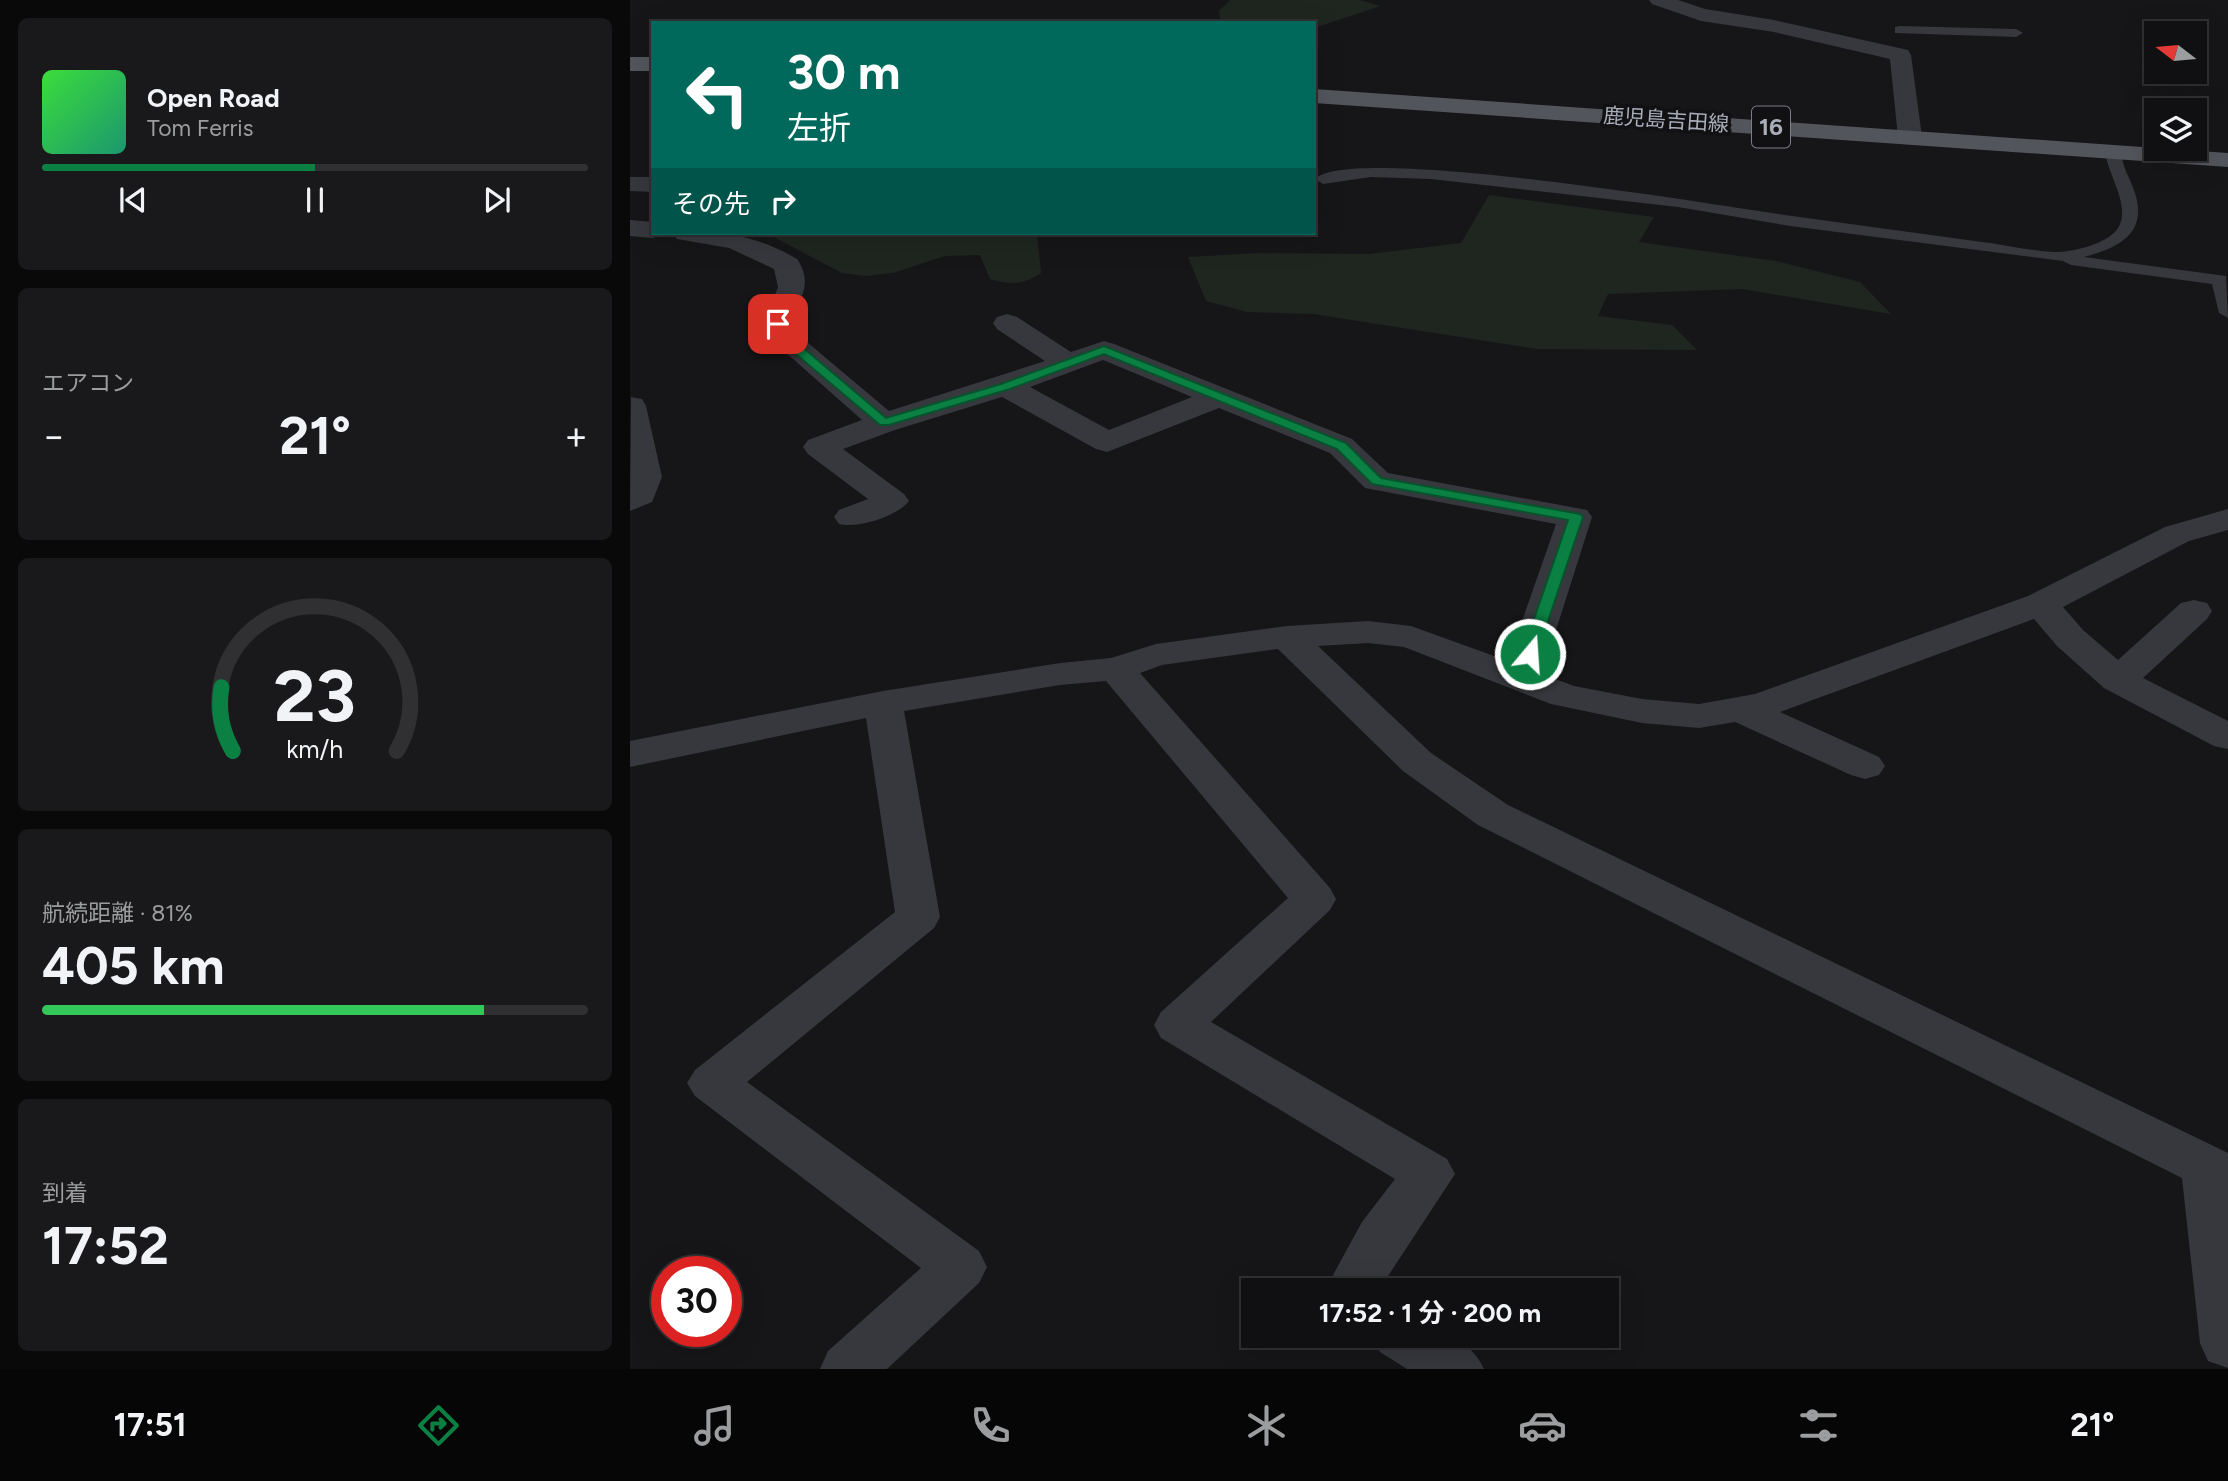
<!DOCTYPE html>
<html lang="ja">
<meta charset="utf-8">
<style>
:root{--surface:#101012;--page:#19191b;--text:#f1f3f6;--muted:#9c9d9f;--line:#303032;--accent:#0b8043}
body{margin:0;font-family:Figtree,"Noto Sans JP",sans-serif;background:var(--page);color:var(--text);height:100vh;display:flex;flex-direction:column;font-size:26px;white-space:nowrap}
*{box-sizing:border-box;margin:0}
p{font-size:23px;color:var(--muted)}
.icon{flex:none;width:38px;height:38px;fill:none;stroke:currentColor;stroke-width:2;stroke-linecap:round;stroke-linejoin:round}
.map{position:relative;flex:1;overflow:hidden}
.details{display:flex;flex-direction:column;gap:18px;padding:18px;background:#09090a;width:630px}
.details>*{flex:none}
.banner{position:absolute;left:21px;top:21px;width:665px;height:214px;border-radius:0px;box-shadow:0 7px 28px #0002,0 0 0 2px var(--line);background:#00695c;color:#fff;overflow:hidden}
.needle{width:46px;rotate:286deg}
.fabs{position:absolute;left:1514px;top:21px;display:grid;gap:14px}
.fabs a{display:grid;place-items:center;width:63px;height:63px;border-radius:0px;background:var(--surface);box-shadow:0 7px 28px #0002,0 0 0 2px var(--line);font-size:35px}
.speed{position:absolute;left:21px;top:1256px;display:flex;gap:14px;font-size:35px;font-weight:700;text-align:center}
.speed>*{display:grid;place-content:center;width:91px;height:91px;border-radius:50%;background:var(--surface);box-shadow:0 7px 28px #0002,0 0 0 2px var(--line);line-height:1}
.speed .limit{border:10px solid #d22;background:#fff;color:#111}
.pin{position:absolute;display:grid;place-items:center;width:60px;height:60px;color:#fff;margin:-30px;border-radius:14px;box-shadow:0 4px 10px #0006}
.me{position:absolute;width:77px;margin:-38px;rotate:18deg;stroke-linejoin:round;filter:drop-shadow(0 0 5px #0008)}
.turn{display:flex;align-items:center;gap:24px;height:147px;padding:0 21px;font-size:32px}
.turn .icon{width:91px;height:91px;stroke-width:2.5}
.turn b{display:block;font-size:49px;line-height:60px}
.then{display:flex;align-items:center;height:66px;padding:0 21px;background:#0003;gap:14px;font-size:26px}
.big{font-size:52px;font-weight:700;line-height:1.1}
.details .tile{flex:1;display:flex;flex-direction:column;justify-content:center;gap:10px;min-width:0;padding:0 24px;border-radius:10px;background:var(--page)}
.details .dial{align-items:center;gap:0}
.dial svg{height:182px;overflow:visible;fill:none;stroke:var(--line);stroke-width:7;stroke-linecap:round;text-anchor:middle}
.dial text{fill:var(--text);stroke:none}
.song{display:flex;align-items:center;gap:21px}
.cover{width:84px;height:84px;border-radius:10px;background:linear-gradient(135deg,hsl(120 70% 55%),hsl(160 70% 35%))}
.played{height:7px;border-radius:4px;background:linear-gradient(90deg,var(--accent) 50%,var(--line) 50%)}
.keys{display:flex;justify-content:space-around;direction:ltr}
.heat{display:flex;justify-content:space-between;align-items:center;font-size:38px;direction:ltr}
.charge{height:10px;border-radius:5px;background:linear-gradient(90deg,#34c759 81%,var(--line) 0)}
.trip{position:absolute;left:611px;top:1278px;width:378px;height:70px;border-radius:0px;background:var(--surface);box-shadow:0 7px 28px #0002,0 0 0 2px var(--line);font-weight:700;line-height:70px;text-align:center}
.menu{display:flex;height:112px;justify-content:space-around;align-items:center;background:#060607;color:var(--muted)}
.menu .icon{width:49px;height:49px}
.menu .selected{color:var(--accent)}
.menu b{font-size:32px;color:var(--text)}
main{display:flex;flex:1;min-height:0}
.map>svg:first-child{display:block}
.green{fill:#1e261f}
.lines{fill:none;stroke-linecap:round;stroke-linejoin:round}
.lane{fill:#37383d;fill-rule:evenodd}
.street{fill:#37383d;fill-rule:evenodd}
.primary{fill:#53555c;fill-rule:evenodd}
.route{fill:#0b8043;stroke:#07532c;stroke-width:2}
.labels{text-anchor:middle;stroke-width:7;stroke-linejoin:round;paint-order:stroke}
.far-street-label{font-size:21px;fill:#a8adb8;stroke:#111113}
.shield{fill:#111113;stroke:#7b7e86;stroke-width:2}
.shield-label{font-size:24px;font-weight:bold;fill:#a8adb8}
</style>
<main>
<section class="details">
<div class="tile">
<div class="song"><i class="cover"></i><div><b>Open Road</b><p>Tom Ferris</p></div></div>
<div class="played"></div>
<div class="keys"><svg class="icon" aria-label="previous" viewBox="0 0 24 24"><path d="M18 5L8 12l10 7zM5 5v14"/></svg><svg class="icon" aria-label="pause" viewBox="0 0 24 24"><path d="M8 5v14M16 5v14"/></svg><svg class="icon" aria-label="next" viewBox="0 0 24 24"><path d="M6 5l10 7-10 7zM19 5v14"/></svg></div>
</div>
<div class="tile"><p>エアコン</p>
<div class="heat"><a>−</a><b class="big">21°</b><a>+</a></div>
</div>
<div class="tile dial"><svg viewBox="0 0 100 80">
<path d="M14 69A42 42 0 1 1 86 69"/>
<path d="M14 69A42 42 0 0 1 9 41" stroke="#0b8043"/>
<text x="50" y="56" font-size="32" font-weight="700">23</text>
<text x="50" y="72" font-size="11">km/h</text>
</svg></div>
<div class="tile"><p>航続距離 · 81%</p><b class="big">405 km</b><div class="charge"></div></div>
<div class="tile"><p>到着</p><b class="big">17:52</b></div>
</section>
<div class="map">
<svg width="1598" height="1369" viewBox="0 0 1598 1369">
<rect width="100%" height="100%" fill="#161618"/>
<!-- green -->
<path class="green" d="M600,0h130l21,6 -67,22v-5h-102l8,-2 -1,-10z
M859,195l165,22 -15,25 137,19 84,21 31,32 -149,-25 -134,5 -10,22 74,9 25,25 -160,-1 -224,-35 -66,-2 -41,-11 -18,-44 70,-4 111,1 92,-11z
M136,233h271l4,40c-18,12 -31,12 -51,6l-10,-24 -35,1 -52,17 -27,3 -24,-3z"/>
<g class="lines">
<!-- lane -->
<path class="lane" d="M1270,26l116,3 7,4 -7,4 -121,-4v-6z
M1483,146l8,5c1,16 9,27 14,42 13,41 -17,55 -51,64l142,19 2,42 -9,-5 -7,-29 -141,-19 -8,-4 -273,-35 -112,-19 -247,-28 -60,-2 -48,7 -8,-5c35,-36 412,28 477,37 63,9 127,17 190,26 24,3 49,9 73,10 18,0 47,-7 60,-20 20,-22 -8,-57 -10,-81z"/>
<!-- street -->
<path class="street" d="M1019,0h29l27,9 69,11 134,30 3,5 11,82 -4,5h-16l-4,-5 -8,-78 -116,-27 -73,-11 -49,-17z
M0,177h23v15l-23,-1z
M0,220l23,2v11h11l-11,5 -23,-2z
M43,233c47,-2 82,1 124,26 22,32 -10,48 -2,73l94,79 156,-50 -48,-32 -4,-6 4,-6 10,-3 10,3 54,35 33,-11 10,3 238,95 36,34 199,37 5,7 -50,157 32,12 68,13 57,5 56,-10 273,-98 137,-69 63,-18v21l-39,11 -126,66 20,23 35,30 63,-57 13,-3 13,3 5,8 -5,8 -64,59 85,43v28l-14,-3 -110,-58 -47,-42 -23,-27 -254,93 99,45 6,9 -6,9 -14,4 -14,-4 -116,-53 -36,6 -57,-5 -91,-19 -147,-57 -36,-4 -50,3 113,107 77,52 720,348v215l-20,-7 -8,-18 -18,-165 -704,-353 -75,-54 -125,-122 -116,16 -22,8 190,215 6,11 -6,11 -119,112 236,137 8,15 -67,102 3,14h-54l-4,-15 29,-53 33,-43 -234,-141 -7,-13 7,-13 127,-114 -182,-217 -46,4 -156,26 36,206 -6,11 -187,154 232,169 8,16 -8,16 -92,86h-67l8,-18 93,-83 -226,-172 -8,-13 8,-13 200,-158 -29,-194 -236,49v-26l253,-50 177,-28 51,-5 45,-14 131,-18 81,-5 43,5 97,35 48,-137 -191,-36 -35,-35 -111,-45 -112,44 -11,-3 -94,-52 -107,33 -52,19 61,45 5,7c-11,15 -52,28 -70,23l-5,-7 5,-7 29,-11 -60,-45 -5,-7 5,-7 54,-20 -95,-84 -3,-12 14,-37 -4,-18 -45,-21 -52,-9zM473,360l89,37 -83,33 -79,-43z
M1,397l11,2 4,7 16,71 -10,25 -22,9z
M742,1335c44,0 91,-12 112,34h-77l-27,-17z"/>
<!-- primary -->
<path class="primary" d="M0,57h23v14h-23z
M684,89l914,64v14l-914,-64z"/>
</g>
<!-- route -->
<path class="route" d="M148,320l4,1 6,14 98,83 115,-34 103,-38 242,97 35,35 199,36 3,3 -46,137 -7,5 -8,-5 46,-134 -196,-36 -35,-35 -233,-95 -94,35 -121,36h-9l-102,-86 -6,-15z"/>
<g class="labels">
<!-- far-street labels -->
<g class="far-street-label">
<text transform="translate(1036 120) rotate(4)" y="7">鹿児島吉田線</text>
</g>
<!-- shield labels -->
<rect class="shield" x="1122" y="106.5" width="38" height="41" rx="5"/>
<g class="shield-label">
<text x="1141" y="135">16</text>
</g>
</g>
</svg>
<div class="fabs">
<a><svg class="needle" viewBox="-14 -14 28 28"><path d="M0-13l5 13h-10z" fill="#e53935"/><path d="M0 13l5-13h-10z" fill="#9c9d9f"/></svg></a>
<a><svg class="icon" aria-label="layers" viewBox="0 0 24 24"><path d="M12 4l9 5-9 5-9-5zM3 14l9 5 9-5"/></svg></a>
</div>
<div class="speed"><div class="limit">30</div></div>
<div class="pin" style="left:148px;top:324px;background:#d93025"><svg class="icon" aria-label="arrive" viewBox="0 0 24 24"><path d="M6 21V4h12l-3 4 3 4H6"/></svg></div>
<svg class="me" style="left:900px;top:654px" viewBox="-20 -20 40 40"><circle r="17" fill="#0b8043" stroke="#fff" stroke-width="3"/><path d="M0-11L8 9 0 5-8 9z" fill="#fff"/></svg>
<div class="trip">17:52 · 1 分 · 200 m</div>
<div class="banner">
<div class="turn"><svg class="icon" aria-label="left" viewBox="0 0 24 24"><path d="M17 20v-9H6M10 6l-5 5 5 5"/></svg><div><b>30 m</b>左折</div></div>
<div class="then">その先<svg class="icon" aria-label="right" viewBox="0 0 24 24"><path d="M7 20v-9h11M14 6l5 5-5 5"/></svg></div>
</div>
</div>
</main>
<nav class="menu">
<b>17:51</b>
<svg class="icon selected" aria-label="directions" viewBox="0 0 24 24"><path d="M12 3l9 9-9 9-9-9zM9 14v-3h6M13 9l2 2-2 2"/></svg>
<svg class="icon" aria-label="music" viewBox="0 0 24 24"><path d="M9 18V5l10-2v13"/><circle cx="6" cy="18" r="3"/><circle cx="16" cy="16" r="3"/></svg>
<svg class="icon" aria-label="phone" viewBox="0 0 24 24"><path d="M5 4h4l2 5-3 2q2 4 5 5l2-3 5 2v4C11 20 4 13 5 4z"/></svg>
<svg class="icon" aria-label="climate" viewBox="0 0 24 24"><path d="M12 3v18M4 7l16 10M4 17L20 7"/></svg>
<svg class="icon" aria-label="car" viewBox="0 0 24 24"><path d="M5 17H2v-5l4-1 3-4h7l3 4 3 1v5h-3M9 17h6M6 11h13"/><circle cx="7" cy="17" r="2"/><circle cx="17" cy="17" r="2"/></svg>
<svg class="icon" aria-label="filters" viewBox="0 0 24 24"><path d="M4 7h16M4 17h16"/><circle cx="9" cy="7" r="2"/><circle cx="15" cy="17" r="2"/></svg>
<b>21°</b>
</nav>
